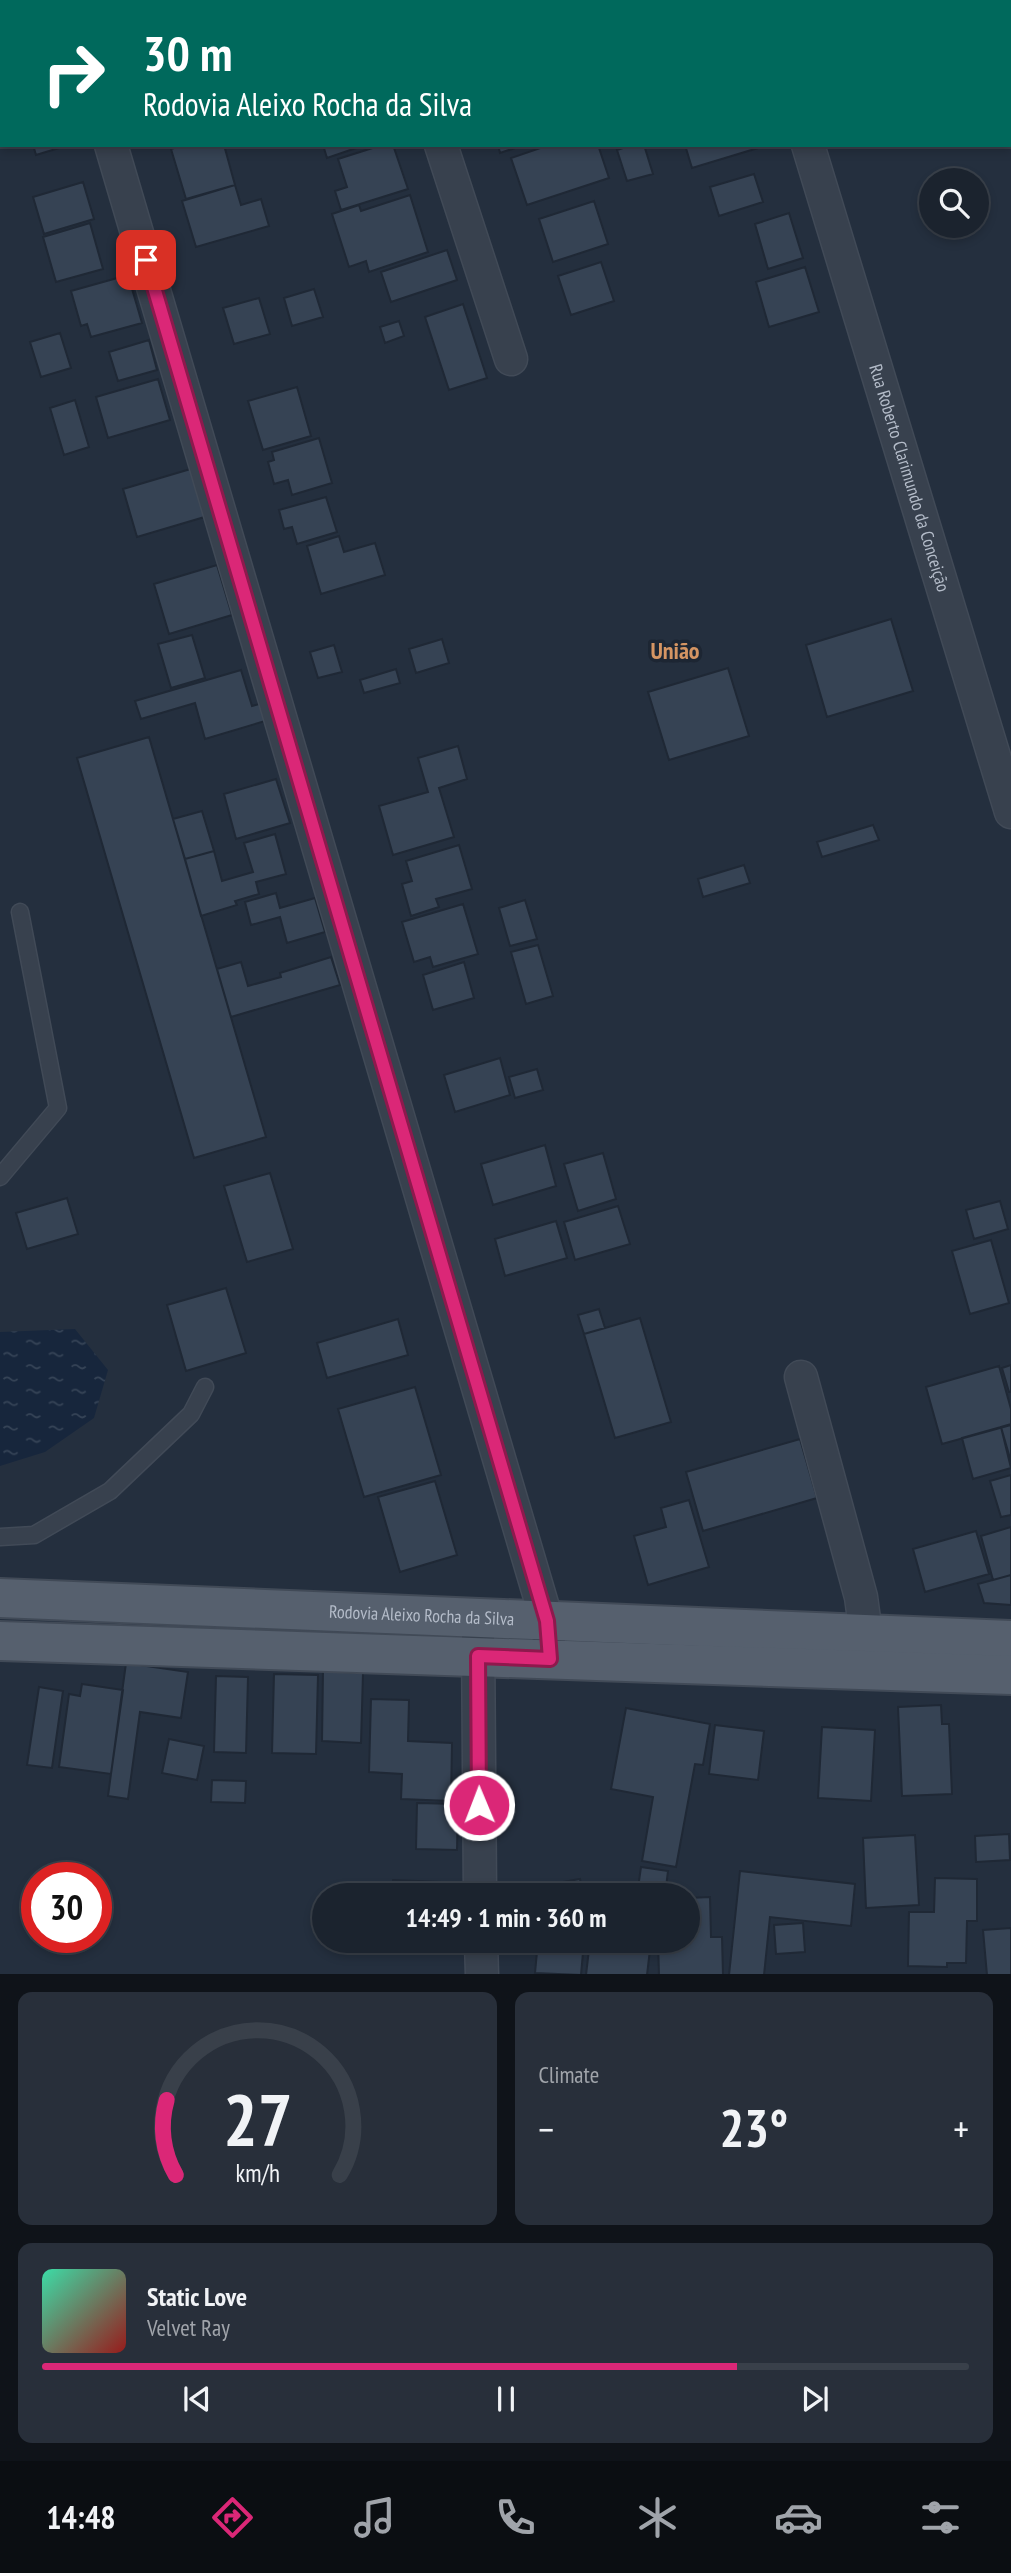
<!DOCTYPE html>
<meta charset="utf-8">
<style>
:root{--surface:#1b232e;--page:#282f3a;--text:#f1f3f6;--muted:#a0a4aa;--line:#39404a;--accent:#db2777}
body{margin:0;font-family:"PT Sans Narrow",sans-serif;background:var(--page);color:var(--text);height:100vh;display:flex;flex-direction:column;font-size:26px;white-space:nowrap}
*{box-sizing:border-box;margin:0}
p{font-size:23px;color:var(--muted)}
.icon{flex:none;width:38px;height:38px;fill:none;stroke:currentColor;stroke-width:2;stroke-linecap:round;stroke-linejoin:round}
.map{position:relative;height:1974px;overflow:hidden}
.drawer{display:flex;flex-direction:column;gap:18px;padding:18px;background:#0f1319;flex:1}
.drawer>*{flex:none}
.hud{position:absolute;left:0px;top:0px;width:1012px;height:147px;box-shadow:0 4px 10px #0003,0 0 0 2px var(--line);background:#00695c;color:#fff;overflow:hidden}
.tools{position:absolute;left:919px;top:168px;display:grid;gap:14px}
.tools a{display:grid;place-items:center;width:70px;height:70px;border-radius:50%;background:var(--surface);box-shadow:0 4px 10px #0003,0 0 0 2px var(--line);font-size:35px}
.speed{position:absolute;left:21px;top:1862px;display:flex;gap:14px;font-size:35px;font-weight:700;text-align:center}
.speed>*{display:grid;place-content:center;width:91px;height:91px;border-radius:50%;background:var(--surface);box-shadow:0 4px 10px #0003,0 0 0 2px var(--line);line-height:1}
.speed .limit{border:10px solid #d22;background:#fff;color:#111}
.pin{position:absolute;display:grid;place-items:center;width:60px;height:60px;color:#fff;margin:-30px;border-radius:14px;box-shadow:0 4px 10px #0006}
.me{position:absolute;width:77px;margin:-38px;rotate:359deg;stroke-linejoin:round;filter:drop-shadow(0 0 5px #0008)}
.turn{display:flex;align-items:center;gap:24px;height:147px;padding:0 28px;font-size:32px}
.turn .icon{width:91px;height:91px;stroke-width:2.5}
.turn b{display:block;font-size:49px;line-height:60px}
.big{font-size:52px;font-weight:600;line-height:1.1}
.drawer .card{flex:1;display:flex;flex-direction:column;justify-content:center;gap:10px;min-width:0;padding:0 24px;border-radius:14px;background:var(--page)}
.drawer .dial{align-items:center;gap:0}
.dial svg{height:182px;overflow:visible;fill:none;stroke:var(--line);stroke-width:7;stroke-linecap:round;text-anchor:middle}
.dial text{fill:var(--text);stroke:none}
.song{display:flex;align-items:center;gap:21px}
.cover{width:84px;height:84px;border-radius:10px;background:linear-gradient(135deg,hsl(160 70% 55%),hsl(0 70% 35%))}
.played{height:7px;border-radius:4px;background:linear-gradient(90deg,var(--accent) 75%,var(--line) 75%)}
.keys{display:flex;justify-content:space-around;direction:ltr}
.heat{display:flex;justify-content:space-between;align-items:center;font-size:38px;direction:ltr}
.drawer .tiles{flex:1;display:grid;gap:18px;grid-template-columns:1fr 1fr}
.card:last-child{grid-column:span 2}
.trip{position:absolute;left:312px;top:1883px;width:388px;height:70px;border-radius:35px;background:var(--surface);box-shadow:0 4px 10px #0003,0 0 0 2px var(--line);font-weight:600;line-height:70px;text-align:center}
.tab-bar{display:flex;height:112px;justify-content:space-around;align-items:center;background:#0b0e12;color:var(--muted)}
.tab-bar .icon{width:49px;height:49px}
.tab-bar .selected{color:var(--accent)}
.tab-bar b{font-size:32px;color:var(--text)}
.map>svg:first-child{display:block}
.water{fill:url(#water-ripples)}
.building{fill:#364354;stroke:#1f2835;stroke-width:2}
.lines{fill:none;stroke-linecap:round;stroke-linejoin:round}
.lane-casing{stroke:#414a57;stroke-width:19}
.street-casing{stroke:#414a57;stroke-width:35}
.secondary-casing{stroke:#414a57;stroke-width:42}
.primary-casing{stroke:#414a57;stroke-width:42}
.lane{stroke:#38414e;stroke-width:16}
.street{stroke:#38414e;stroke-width:32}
.secondary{stroke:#465061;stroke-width:38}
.primary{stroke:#56606e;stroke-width:38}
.route-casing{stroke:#8e194d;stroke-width:18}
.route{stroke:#db2777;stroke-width:12}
.labels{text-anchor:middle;stroke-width:7;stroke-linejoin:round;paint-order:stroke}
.street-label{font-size:18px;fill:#b4bcc9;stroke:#1d2633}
.district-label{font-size:24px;font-weight:bold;fill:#d59563;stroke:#1d2633}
</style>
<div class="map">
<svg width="1011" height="1975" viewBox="0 0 1011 1975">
<defs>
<pattern id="water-ripples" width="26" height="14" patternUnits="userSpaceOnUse" patternTransform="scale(1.75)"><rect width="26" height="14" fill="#17263c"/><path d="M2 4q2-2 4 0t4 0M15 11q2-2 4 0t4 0" fill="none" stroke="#364457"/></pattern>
</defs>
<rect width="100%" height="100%" fill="#242f3e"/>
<!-- water -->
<path class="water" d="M75,1329l33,41 -14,48 -49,34 -45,14v-134z"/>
<!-- building -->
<path class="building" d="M121,0h50l1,2h-51z
M230,0h29l1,2h-29z
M305,0h63l-69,2z
M447,0h64v2h-70z
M604,0h56l1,1 -63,1z
M0,89h2l-2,28z
M33,145h36l-33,10z
M183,145h41l11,40 -49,14 -15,-50z
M323,145h42l-38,13z
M382,145h11l15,44 -67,21 -6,-19 12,-4 -9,-28z
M498,145h26l-24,8z
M549,145h25l1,3 23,-3 11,33 -82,27 -16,-47z
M632,145h12l9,29 -26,7 -10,-31z
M685,145h72l1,3 -66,20z
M754,174l9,28 -44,14 -9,-29z
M83,182l11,37 -50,15 -11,-37z
M235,185l6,20 20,-6 8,27 -73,21 -14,-46z
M410,195l18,57 -59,20 -3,-11 -17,6 -17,-53 27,-9 2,6z
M594,201l14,43 -55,18 -14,-43z
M789,213l14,45 -35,11 -13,-45z
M90,223l13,46 -47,13 -13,-45z
M447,250l10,30 -66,22 -10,-30z
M601,262l13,39 -43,14 -13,-39z
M805,267l14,45 -50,15 -13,-45z
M128,275l14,48 -51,14 -4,-13 -6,2 -10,-35z
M314,289l9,28 -31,9 -8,-28z
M259,298l11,36 -36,10 -11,-36z
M463,304l24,74 -38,12 -24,-73z
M399,321l5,15 -19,7 -5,-16z
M60,333l11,35 -30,9 -11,-35z
M149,340l8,30 -39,11 -9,-29z
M158,379l12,41 -62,18 -12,-41z
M297,387l14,49 -48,14 -15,-49z
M75,400l14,47 -25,8 -14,-47z
M319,438l13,45 -40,12 -4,-15 -14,4 -6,-22 6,-2 -2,-8z
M204,465l14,48 -81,24 -14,-48z
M326,497l11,35 -40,12 -5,-17 -8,2 -5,-19z
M339,536l5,16 31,-9 10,32 -64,19 -14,-48z
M217,565l15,50 -63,19 -15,-50z
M891,619l22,72 -86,26 -21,-72z
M192,635l13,43 -34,10 -13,-44z
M442,639l7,24 -33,10 -7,-24z
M334,645l8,27 -24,6 -8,-26z
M728,668l21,68 -80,24 -21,-68z
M396,669l4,14 -36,10 -4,-13z
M241,670l11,36 18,-5 5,17 -70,21 -10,-36 -54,16 -6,-18z
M149,737l117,400 -72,21 -117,-400z
M458,746l9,33 -28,9 15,49 -61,18 -14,-49 49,-14 -10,-34z
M276,779l14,44 -54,16 -12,-45z
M202,811l12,40 -29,8 -12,-40z
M873,825l6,15 -57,17 -5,-15z
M275,834l11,40 -30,8 3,12 -24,7 2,4 -36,11 -16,-57 29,-8 8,30 31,-9 -9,-29z
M459,845l13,44 -36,10 3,8 -28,9 -9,-32 10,-3 -6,-20z
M744,865l6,18 -47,14 -5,-18z
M276,893l4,15 35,-10 10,34 -38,11 -7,-26 -29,8 -6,-23z
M525,900l12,39 -27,7 -11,-38z
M463,904l15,50 -45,13 -3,-10 -16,5 -12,-40z
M538,945l15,51 -27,8 -15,-52z
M331,957l9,28 -109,32 -14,-48 24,-7 7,24 33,-9 -1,-4z
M464,962l10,36 -41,12 -10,-35z
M500,1058l10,37 -55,17 -11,-37z
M537,1069l6,21 -28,8 -6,-21z
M545,1145l11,41 -63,19 -12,-41z
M603,1153l13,46 -38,12 -14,-47z
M270,1173l23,76 -46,13 -23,-76z
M67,1198l11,36 -51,15 -11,-36z
M1000,1201l8,28 -34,10 -8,-29z
M618,1206l12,38 -55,16 -11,-38z
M556,1221l11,37 -62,18 -10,-37z
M991,1240l18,63 -39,11 -18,-63z
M226,1288l20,65 -60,18 -19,-66z
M599,1309l6,19 -21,6 -6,-19z
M640,1318l31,104 -56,16 -31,-104z
M398,1319l10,36 -81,23 -10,-35z
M1011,1365v27h-2l-7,-24z
M999,1366l12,43v16l-69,19 -16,-57z
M415,1387l26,88 -77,22 -26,-88z
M1011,1424v38l-10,-35z
M1001,1427l10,41 -38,11 -11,-41z
M800,1439l17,59 -114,33 -17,-59z
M1011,1475v40l-10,2 -11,-36z
M435,1481l22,74 -57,17 -22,-75z
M689,1500l20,67 -61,18 -14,-49 32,-9 -5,-19z
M1011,1527v48l-18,5 -12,-44z
M976,1531l13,43 -64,18 -12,-43z
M1011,1575v30l-27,-2 -6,-19z
M126,1663l62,9 -7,46 -41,-6 -12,87 -20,-3z
M323,1671l40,2 -2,70 -39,-2z
M274,1674l44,1 -2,79 -44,-1z
M216,1676l32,1 -2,76 -32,-1z
M82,1684l41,6 -12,84 -52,-7 10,-73 11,2z
M39,1687l24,4 -11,77 -25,-3z
M371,1699l38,1 -1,41 44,2 -1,58 -50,-2 1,-25 -33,-2z
M941,1705l1,19h7l3,70 -50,2 -4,-89z
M626,1708l84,16 -7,41 -8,-1 -19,103 -34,-6 11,-64 -42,-8z
M715,1725l49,6 -6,49 -49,-6z
M822,1727l53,3 -4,71 -53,-3z
M169,1739l35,7 -7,34 -35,-7z
M212,1780l34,1 -1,22 -34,-1z
M417,1803l41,1 -1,46 -41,-1z
M1009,1834l1,26 -34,2 -1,-26z
M915,1835l4,70 -53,3 -3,-70z
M641,1867l27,4 -3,24h-28z
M740,1871l115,13 -4,42 -81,-9 -6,58h-35z
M935,1878l42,1v42h-10l-1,42h-19v4l-39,-1 1,-54h25z
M580,1879l3,16h-46l-2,-8z
M393,1880l47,2v10h10v3h-72v-5h15z
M710,1897l1,40h11l1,38h-64l-1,-34h30v-43z
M803,1923l2,29 -29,2 -2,-29z
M1011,1928v47h-24l-4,-45z
M538,1941h46l-3,34 -46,-2z
M590,1941h61l-4,34h-61z"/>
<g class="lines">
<defs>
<path id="lane" d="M0,1177l58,-69 -38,-196
M0,1537l34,-2 76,-44 81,-77 14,-27"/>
<g id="street">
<path d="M67,0v2"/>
<path d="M393,0v2"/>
<path d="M764,0l1,2"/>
<path d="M111,145l436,1476 2,21"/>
<path d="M441,145l70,214"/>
<path id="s1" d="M808,145l203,667"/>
<path d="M801,1377l60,220 5,37"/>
<path d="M478,1633l2,262"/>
<path d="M481,1941l1,34"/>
</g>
<path id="secondary" d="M16,2l2,-2"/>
<g id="primary">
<path id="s2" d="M0,1598l1011,42"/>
<path d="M0,1641l1011,34"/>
</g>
</defs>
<!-- lane casing -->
<use href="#lane" class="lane-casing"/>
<!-- street casing -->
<use href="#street" class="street-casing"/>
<!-- secondary casing -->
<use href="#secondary" class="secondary-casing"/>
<!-- primary casing -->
<use href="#primary" class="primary-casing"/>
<!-- lane -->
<use href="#lane" class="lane"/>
<!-- street -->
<use href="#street" class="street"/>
<!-- secondary -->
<use href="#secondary" class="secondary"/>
<!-- primary -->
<use href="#primary" class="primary"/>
</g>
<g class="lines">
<defs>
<path id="route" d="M146,260l401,1361 3,38 -72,-3 1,149"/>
</defs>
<!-- route casing -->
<use href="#route" class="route-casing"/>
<!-- route -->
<use href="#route" class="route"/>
</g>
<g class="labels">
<!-- street labels -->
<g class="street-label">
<text dy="6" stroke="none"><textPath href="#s1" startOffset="348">Rua Roberto Clarimundo da Conceição</textPath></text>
<text dy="6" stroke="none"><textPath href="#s2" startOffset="422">Rodovia Aleixo Rocha da Silva</textPath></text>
</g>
<!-- district labels -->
<g class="district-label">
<text x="675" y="659">União</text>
</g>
</g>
</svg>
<div class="tools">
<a><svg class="icon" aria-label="search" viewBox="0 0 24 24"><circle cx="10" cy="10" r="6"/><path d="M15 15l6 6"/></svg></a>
</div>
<div class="speed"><div class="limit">30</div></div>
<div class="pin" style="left:146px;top:260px;background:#d93025"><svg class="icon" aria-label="arrive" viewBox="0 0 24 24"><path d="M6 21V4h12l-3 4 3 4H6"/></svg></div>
<svg class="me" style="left:479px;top:1805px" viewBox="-20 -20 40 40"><circle r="17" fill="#db2777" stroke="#fff" stroke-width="3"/><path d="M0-11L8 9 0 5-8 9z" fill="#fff"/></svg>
<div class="trip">14:49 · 1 min · 360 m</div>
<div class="hud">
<div class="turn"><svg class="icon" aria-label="right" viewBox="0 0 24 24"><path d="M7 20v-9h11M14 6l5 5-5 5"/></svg><div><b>30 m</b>Rodovia Aleixo Rocha da Silva</div></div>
</div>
</div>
<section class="drawer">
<div class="tiles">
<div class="card dial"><svg viewBox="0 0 100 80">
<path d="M14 69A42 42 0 1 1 86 69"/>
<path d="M14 69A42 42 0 0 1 10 36" stroke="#db2777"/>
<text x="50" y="56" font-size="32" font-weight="700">27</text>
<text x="50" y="72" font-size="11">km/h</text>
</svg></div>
<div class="card"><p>Climate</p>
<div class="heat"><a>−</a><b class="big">23°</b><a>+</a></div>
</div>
<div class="card">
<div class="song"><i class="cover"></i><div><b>Static Love</b><p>Velvet Ray</p></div></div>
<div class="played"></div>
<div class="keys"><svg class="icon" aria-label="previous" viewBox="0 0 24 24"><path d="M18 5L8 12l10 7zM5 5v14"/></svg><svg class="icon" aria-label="pause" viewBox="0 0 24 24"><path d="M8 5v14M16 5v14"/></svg><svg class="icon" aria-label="next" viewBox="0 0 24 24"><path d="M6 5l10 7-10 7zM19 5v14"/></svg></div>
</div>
</div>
</section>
<nav class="tab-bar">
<b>14:48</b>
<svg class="icon selected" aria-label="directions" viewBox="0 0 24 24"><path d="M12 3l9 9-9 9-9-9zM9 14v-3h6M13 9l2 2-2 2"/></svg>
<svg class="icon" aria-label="music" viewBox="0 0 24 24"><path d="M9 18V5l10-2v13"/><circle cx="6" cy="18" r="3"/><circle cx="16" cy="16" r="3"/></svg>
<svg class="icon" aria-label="phone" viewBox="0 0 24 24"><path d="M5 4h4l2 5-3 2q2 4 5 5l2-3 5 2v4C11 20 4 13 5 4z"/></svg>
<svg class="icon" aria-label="climate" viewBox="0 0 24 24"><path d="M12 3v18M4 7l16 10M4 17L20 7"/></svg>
<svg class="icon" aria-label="car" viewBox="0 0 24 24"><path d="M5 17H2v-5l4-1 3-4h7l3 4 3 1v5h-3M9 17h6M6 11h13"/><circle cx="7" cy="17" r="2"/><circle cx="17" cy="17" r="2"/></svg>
<svg class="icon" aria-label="filters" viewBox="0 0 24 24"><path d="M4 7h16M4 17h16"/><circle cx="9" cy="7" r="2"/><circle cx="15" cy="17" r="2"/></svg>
</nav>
